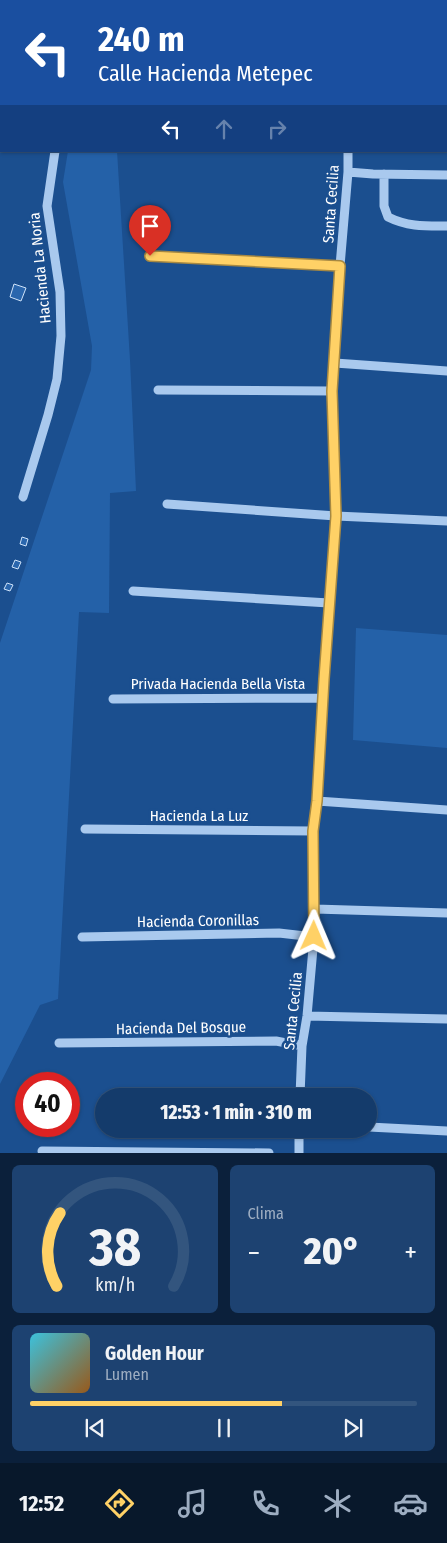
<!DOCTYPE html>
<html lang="es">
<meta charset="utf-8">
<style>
:root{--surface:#143b6b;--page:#1d4271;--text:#f1f3f6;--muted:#9dadc1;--line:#33557e;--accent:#ffd166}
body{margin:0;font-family:"Fira Sans Condensed",sans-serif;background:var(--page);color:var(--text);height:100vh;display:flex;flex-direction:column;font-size:19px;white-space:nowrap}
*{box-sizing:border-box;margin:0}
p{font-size:16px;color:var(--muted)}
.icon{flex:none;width:28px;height:28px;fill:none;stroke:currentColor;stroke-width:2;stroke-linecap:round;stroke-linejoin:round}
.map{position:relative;height:1153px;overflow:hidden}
.side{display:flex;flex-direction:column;gap:12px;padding:12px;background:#0b203b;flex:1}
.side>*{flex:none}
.top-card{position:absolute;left:0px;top:0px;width:448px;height:152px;box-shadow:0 1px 4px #0004,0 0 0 1px var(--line);background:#1a4fa0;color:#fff;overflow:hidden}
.speed{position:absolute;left:15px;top:1072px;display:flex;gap:10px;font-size:25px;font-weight:700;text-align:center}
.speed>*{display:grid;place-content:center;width:65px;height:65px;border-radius:50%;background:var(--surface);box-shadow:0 1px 4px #0004,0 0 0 1px var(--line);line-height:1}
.speed .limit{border:8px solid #d22;background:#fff;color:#111}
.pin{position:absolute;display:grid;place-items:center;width:42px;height:42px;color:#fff;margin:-51px -21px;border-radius:50% 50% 50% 0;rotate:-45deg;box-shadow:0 0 5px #0007}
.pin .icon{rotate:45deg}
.me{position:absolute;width:55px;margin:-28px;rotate:1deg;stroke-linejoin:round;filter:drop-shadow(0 0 4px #0008)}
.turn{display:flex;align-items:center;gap:18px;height:105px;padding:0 15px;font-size:22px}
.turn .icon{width:65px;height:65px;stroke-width:2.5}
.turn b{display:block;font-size:35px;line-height:42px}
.lanes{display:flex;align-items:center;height:48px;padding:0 15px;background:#0003;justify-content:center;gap:25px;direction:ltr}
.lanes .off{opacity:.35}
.big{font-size:38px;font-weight:800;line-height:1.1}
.side .card{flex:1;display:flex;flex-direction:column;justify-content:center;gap:8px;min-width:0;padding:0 18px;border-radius:8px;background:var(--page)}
.side .dial{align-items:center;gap:0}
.dial svg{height:130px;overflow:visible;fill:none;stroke:var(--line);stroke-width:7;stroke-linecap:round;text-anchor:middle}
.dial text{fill:var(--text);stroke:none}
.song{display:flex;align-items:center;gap:15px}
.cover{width:60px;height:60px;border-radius:8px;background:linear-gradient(135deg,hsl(190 70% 55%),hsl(30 70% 35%))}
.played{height:5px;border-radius:2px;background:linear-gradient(90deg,var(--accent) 65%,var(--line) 65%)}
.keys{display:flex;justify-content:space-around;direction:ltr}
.heat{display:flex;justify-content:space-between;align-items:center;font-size:28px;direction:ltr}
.side .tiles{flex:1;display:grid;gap:12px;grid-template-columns:1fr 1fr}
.card:last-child{grid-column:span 2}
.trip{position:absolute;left:95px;top:1088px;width:282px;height:50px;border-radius:25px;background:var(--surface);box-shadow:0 1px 4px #0004,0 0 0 1px var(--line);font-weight:800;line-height:50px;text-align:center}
.dock{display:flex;height:80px;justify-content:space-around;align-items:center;background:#08182b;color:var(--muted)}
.dock .icon{width:35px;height:35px}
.dock .selected{color:var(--accent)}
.dock b{font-size:22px;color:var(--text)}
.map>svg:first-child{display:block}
.green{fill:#2461a8}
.building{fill:#2a66ad;stroke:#cfe3fa}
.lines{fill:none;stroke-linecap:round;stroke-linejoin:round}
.minor{stroke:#a9c9ee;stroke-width:9}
.route-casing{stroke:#a68842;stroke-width:12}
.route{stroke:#ffd166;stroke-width:9}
.labels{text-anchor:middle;stroke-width:5;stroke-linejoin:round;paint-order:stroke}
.street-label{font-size:15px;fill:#fff;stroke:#1b4f8f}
</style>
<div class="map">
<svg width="447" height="1153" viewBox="0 0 447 1153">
<rect width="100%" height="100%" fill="#1b4f8f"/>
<!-- green -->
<path class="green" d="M68,151h49l13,209 6,131 -26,2 -1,120 -30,-1 -21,387 -18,6 -40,79v-441l91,-273 1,-24 -29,-164z
M356,628l91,7v113l-94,-8z"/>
<!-- building -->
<path class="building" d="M14,284l12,4 -5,13 -11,-4z
M22,537l6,2 -2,7 -6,-2z
M15,560l6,2 -3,7 -6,-2z
M7,583l6,2 -3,6 -6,-2z"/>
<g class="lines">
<!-- minor -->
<path class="minor" d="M349,0v1
M98,1v-1
M348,172l25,2 74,1
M384,174v32l4,11c20,10 38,9 59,9
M150,256l190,10
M335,363l112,8
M158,390l174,1
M23,497l25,-82 9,-36 4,-43 -1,-44 -13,-86 8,-55
M167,504l169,12 111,5
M133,591l196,12
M113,699l209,-1
M317,801l130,9
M85,829l228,2
M315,909l132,4
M82,937l197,-4 35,4
M307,1016l140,3
M59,1043l217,-2 26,5
M300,1096l2,-50 5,-30 7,-79 -1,-106 4,-30 5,-103 14,-182 -4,-125 8,-125 8,-94v-21
M369,1127l78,4
M42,1151l227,2
M299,1153v-24"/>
</g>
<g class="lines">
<defs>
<path id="route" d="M150,256l190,10 -8,125 4,125 -12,163 -7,122 -4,30 1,105"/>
</defs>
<!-- route casing -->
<use href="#route" class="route-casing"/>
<!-- route -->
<use href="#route" class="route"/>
</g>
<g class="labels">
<!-- street labels -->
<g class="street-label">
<text transform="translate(331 204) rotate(-86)" y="5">Santa Cecilia</text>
<text transform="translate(40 268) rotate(-96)" y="5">Hacienda La Noria</text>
<text x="218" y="689">Privada Hacienda Bella Vista</text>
<text x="199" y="821">Hacienda La Luz</text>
<text transform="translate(198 921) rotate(-1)" y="5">Hacienda Coronillas</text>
<text transform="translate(293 1011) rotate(-84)" y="5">Santa Cecilia</text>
<text transform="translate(181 1028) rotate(-1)" y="5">Hacienda Del Bosque</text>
</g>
</g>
</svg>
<div class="speed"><div class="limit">40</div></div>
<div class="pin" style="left:150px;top:256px;background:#d93025"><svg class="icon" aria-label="arrive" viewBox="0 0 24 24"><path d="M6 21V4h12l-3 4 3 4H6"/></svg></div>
<svg class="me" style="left:314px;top:936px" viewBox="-20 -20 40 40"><path d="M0-17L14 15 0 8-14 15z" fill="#ffd166" stroke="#fff" stroke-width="4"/></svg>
<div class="trip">12:53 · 1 min · 310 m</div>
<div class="top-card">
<div class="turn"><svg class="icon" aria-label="left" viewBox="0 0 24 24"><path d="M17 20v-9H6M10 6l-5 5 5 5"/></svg><div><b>240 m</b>Calle Hacienda Metepec</div></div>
<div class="lanes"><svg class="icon" aria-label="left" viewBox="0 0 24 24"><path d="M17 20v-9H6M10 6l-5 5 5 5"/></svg><svg class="icon off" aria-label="ahead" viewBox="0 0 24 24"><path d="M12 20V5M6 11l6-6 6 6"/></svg><svg class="icon off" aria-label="right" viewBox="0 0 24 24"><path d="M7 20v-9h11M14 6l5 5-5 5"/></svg></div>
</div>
</div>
<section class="side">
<div class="tiles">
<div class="card dial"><svg viewBox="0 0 100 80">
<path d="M14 69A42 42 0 1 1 86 69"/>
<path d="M14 69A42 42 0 0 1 16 24" stroke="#ffd166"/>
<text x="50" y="56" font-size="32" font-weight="700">38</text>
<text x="50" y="72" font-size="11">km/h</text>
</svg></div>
<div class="card"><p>Clima</p>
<div class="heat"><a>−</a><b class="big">20°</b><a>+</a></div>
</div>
<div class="card">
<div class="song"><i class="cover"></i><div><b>Golden Hour</b><p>Lumen</p></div></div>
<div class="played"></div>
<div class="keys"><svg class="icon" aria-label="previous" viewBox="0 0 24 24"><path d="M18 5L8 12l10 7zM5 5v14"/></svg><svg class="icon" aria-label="pause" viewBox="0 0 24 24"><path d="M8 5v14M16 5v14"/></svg><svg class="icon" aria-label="next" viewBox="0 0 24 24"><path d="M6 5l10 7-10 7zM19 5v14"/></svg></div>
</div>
</div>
</section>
<nav class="dock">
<b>12:52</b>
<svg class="icon selected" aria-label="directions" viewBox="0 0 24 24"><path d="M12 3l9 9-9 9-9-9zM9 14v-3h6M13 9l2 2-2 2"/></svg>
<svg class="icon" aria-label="music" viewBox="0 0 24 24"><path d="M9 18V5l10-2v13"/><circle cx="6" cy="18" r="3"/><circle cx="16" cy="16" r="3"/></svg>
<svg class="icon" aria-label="phone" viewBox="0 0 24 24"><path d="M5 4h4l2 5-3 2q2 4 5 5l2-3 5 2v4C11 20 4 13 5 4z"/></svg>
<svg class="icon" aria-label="climate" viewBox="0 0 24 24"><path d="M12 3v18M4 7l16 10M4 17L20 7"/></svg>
<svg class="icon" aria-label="car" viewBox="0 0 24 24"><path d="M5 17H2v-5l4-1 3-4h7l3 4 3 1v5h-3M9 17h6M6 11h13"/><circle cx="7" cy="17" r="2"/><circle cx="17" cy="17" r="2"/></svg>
</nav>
